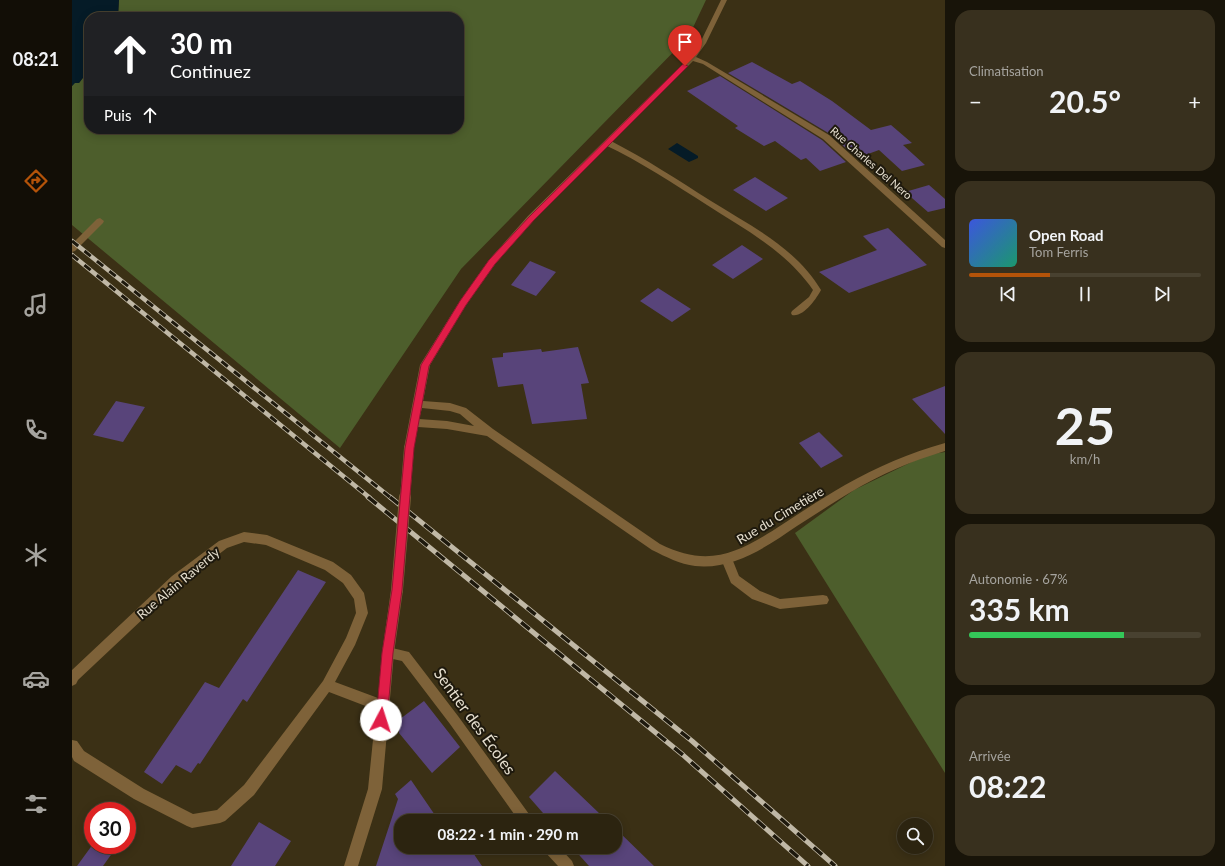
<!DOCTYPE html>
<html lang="fr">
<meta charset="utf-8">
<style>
:root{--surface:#2c2410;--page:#38301e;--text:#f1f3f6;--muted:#a6a49f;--line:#484130;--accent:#b45309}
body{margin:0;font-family:Lato,sans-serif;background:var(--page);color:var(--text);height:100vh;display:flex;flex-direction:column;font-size:15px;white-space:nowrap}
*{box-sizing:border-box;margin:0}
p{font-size:13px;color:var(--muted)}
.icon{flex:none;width:22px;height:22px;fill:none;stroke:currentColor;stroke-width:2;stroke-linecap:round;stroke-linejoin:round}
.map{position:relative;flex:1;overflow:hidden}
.side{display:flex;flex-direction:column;gap:10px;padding:10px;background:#181409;width:280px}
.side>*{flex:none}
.hud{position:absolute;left:12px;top:12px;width:380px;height:122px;border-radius:16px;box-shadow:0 2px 10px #0003,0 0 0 1px var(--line);background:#202124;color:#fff;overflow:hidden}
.tools{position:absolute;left:825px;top:818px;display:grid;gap:8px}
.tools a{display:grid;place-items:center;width:36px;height:36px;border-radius:50%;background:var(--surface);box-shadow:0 2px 10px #0003,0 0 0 1px var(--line);font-size:20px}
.speed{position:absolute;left:12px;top:802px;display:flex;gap:8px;font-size:20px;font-weight:700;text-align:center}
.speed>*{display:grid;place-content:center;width:52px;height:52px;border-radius:50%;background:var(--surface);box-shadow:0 2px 10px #0003,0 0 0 1px var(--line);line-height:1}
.speed .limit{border:6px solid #d22;background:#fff;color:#111}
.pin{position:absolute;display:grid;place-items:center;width:34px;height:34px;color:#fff;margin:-41px -17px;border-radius:50% 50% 50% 0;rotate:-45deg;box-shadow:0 0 4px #0007}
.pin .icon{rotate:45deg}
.me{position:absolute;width:44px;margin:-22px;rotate:5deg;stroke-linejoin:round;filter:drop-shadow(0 0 3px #0008)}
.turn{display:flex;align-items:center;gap:14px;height:84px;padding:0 20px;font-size:18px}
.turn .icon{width:52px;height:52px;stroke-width:2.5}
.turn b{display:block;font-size:28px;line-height:34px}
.then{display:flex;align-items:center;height:38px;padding:0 20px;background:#0003;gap:8px;font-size:15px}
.big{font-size:30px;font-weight:700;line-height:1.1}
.side .tile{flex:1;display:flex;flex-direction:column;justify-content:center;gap:6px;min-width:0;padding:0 14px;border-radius:16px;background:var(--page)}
.side .dial{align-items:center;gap:0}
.dial b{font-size:52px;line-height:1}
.song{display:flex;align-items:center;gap:12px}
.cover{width:48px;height:48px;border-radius:6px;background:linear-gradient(135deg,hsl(230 70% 55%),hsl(160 70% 35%))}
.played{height:4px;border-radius:2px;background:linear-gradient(90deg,var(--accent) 35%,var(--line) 35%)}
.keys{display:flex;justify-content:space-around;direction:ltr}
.heat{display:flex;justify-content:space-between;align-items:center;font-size:22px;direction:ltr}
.charge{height:6px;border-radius:3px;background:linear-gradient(90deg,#34c759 67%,var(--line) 0)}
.trip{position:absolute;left:322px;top:814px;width:228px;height:40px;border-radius:16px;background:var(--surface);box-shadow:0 2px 10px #0003,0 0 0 1px var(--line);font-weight:700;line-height:40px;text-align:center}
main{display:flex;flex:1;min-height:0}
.tab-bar{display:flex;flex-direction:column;width:72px;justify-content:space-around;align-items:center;background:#120e06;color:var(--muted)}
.tab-bar .icon{width:28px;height:28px}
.tab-bar .active{color:var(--accent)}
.tab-bar b{font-size:18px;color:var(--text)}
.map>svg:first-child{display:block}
.green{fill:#4d5e2c}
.water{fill:#051b27}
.building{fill:#58447a}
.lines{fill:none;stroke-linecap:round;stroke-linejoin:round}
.lane{fill:#7e6239;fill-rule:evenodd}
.street{fill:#7e6239;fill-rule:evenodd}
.rail-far1-casing{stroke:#c0b8a6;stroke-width:4.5}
.rail-casing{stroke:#c0b8a6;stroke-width:5}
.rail-far1{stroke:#1e190d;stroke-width:3;stroke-dasharray:8;stroke-linecap:butt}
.rail{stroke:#1e190d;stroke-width:3.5;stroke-dasharray:11;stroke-linecap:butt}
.street-bridge-far1{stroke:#7e6239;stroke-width:10}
.street-bridge{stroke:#7e6239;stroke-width:12}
.route{fill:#e11d48;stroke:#92132f}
.labels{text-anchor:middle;stroke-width:4;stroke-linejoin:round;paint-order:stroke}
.far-street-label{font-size:11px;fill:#e7e0d0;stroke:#1e190d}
.street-label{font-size:13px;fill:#e7e0d0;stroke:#1e190d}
.near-street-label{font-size:16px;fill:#e7e0d0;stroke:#1e190d}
</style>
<main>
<nav class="tab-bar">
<b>08:21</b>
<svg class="icon active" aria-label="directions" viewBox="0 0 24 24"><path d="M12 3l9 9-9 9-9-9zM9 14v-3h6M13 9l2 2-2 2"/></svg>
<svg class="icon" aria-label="music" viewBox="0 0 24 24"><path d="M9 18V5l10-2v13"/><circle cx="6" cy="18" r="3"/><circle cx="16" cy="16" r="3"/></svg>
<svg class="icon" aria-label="phone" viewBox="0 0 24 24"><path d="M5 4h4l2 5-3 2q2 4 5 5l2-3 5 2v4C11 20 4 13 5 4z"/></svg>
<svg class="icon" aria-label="climate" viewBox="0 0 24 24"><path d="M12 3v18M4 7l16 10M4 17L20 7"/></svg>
<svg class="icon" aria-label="car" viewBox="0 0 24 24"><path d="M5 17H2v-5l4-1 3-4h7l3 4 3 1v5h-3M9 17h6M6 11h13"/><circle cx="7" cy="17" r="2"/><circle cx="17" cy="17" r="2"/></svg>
<svg class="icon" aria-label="filters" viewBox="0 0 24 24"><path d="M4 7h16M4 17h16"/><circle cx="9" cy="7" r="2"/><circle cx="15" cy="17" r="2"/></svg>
</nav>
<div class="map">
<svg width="873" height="866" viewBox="0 0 873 866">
<rect width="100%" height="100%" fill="#3b3015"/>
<!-- green -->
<path class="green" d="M47,0h587l-17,36 -228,233 -121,179 -268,-223v-139l3,-4 4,1 10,-13v59h370v-112h-341z
M873,452v321l-150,-240 59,-43 72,-35z"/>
<!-- water -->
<path class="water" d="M0,0h47l-1,17h-29v53l-10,13h-4l-3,3z
M605,143l21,13v2l-9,4 -21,-13z"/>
<!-- building -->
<path class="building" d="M680,62l40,22 8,-3 32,20 39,29 20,-5 21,18 -9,2 22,20 -23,6 -23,-21 -22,8 -27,-24 -102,-61z
M648,76l102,64 24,22 -26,9 -14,-13 -5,2 -26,-19 -11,5 -29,-18 3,-2 -51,-35z
M683,177l33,21 -22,13 -33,-21z
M857,185l16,14v9l-17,4 -23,-20z
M816,228l39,37 -78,28 -30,-21 58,-22 -14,-14z
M670,245l21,14 -30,20 -21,-14z
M458,261l26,11 -20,24 -25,-11z
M586,288l33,21 -19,13 -32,-21z
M506,347l11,36 -8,1 6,35 -55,5 -9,-40 -25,3 -6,-29 11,-1v-4l38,-4 1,3z
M873,386v48l-33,-35z
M44,401l29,6 -22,35 -30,-7z
M747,432l24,24 -22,12 -22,-25z
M226,570l28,12 -79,120 -4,-3 -43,65 -2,-1 -7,10 -15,-8 -14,19 -18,-12 61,-90 14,6z
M352,701l36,46 -28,26 -33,-40 1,-14z
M483,771l45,43 7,7h-57l-21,-24z
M339,780l28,41h-38v26h68l13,19h-106l22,-67 -3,-5z
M55,814l9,7 -9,12z
M187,822l32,19 -16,25h-44z
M543,828l39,38h-65l-17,-19h43z
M21,844l25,1 -15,21h-26z"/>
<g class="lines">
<!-- lane -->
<path class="lane" d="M533,141h6c35,18 67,39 100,60 40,25 85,47 110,89 -4,8 -18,28 -29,25l-1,-2 1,-2 17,-14 4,-7c-27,-39 -67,-60 -106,-85 -33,-21 -66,-43 -102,-60z
M655,554l4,2 8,20 21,15 20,8 43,-4 4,1 2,4 -2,4 -47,5 -28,-10 -21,-16 -10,-24 2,-3z
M316,647l21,5 49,64 76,105h-15l-69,-97 -48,-63 -18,-4 -2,-4 2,-4z
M471,847h16l13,14 2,5h-16l-13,-14z"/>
<!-- street -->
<path class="street" d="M649,0h6l-21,43 -10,14 11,5 122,73 116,105v8l-3,-1 -119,-108 -120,-75 -10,-3 -159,159 -39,44 -29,41 -36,60 -7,36 27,2 16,5 27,21 167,115c50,25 80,8 123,-20 20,-13 41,-27 62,-39 32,-18 64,-32 100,-42v8c-33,10 -64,23 -94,41 -19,11 -36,23 -54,34 -31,21 -63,44 -102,40 -15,-2 -29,-9 -43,-16l-165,-114 -40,-7 -29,-2 -5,24 -4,1 -4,-1 -1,-3 16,-83 40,-64 29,-41 39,-44 162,-159 10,-14zM350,408l28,3 10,3 14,12 -27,-5 -28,-2z
M28,218l4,3 -1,2 -28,28 -3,1v-8l25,-25z
M172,532l23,3 66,27 18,13 13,18 4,20 -13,32 -20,37 43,16 4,-45 9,-63 2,-4 4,-1 4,1 2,4 -9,63 -12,136 -24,77h-14l24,-77 8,-79 -47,-18 -75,103 -29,26 -5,2 -28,5 -5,-2 -53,-27 -60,-38 -2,-4v-17l5,1 7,10 60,38 49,25 24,-4 27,-25 79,-104 23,-43 10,-25 -2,-14 -11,-16 -18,-13 -59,-25 -22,-3 -17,6 -47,36 -102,96 -2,4 -4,2v-16l100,-94 47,-35z"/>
<defs>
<path id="rail-far1" d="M0,241l319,257
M0,255l298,243"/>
<path id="rail" d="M296,497l315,258 125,111
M318,497l302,244 143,125"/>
</defs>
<!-- rail-far1 casing -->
<use href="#rail-far1" class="rail-far1-casing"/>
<!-- rail casing -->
<use href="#rail" class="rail-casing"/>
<!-- rail-far1 -->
<use href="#rail-far1" class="rail-far1"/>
<!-- rail -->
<use href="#rail" class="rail"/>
<!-- street-bridge-far1 -->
<path class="street-bridge-far1" d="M333,498l4,-50"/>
<!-- street-bridge -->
<path class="street-bridge" d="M325,590l8,-93"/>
</g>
<!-- route -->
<path class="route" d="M611,64l5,2 -154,154 -39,44 -29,41 -37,61 -15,82 -12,142 -9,63 -6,67 -2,4 -4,1 -4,-1 -1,-4 6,-67 10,-63 13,-142 16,-83 39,-64 29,-41 40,-43z"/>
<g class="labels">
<!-- far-street labels -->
<g class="far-street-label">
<text transform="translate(799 163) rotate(41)" y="4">Rue Charles Del Nero</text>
</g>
<!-- street labels -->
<g class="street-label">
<text transform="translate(708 515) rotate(-31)" y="5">Rue du Cimetière</text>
<text transform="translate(106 583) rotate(-40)" y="5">Rue Alain Raverdy</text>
</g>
<!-- near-street labels -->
<g class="near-street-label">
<text transform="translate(403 721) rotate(54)" y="6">Sentier des Écoles</text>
</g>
</g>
</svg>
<div class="tools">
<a><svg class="icon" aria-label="search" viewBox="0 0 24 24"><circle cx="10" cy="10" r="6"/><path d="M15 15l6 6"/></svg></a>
</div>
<div class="speed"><div class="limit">30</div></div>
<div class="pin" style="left:613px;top:66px;background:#d93025"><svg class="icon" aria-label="arrive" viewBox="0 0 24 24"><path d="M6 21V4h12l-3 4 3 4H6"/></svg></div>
<svg class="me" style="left:309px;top:720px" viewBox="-20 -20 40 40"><circle r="19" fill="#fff"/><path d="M0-13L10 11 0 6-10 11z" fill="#e11d48"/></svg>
<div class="trip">08:22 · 1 min · 290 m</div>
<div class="hud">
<div class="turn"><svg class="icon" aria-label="ahead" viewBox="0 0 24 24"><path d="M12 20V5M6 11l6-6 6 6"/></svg><div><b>30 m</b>Continuez</div></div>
<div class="then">Puis<svg class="icon" aria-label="ahead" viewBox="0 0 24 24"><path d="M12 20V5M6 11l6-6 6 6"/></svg></div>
</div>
</div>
<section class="side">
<div class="tile"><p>Climatisation</p>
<div class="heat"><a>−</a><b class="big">20.5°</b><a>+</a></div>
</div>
<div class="tile">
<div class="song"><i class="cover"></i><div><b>Open Road</b><p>Tom Ferris</p></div></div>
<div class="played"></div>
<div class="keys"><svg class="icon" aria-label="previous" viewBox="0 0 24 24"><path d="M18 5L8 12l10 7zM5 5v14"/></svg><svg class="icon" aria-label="pause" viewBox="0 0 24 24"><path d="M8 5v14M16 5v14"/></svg><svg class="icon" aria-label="next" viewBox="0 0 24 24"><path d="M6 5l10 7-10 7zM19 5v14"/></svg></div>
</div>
<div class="tile dial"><b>25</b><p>km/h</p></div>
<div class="tile"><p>Autonomie · 67%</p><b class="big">335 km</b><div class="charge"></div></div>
<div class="tile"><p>Arrivée</p><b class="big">08:22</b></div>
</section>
</main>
